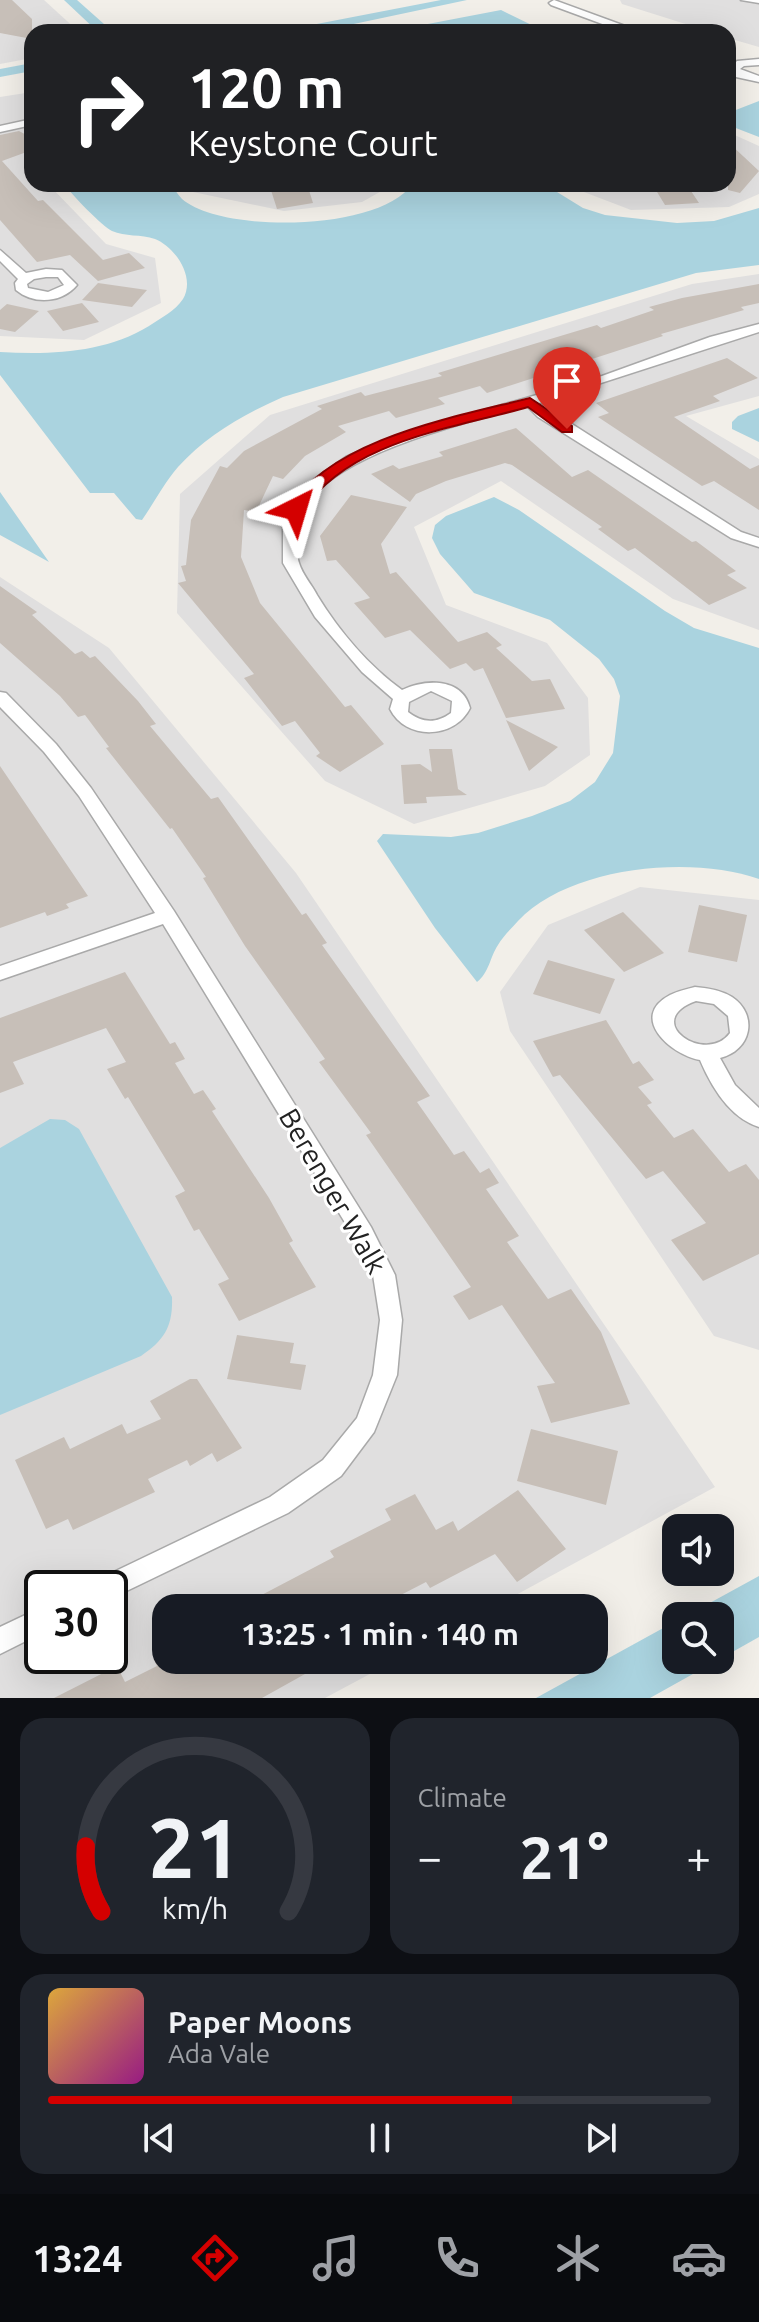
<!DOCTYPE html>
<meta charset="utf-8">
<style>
:root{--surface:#171b24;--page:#20242c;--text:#f1f3f6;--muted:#9ea1a6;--line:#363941;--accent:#d40000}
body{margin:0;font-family:Ubuntu,sans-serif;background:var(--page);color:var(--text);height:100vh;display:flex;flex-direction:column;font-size:30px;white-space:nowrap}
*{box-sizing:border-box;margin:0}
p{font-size:26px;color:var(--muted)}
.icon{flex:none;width:44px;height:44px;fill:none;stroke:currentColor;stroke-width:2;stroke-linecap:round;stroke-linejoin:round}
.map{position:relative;height:1698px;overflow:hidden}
.panel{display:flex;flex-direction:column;gap:20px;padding:20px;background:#0d0f14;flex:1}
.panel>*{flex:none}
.banner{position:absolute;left:24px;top:24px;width:712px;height:168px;border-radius:24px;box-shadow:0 8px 32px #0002;background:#202124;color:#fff;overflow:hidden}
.controls{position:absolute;left:662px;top:1514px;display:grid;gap:16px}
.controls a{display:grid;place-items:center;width:72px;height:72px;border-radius:16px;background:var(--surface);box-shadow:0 8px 32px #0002;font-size:40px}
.speed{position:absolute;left:24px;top:1570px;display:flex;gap:16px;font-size:40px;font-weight:700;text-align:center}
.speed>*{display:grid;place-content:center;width:104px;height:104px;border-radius:50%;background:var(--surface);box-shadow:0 8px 32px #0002;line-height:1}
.speed .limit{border:4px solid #111;border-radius:12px;background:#fff;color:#111}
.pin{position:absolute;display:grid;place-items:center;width:68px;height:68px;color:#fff;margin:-82px -34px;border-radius:50% 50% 50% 0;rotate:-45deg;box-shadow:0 0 8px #0007}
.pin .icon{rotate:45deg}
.me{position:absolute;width:88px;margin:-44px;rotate:40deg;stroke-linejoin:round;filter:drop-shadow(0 0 6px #0008)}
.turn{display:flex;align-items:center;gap:28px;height:168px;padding:0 32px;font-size:36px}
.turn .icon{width:104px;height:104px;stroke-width:2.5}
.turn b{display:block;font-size:56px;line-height:68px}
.big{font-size:60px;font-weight:700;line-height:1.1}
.panel .tile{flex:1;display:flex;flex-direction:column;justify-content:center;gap:12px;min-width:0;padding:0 28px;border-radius:24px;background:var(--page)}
.panel .dial{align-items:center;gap:0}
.dial svg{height:208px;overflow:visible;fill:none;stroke:var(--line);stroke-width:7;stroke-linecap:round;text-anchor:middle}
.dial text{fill:var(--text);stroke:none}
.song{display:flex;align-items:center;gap:24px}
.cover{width:96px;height:96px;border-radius:12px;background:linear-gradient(135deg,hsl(40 70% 55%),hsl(310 70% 35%))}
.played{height:8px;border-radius:4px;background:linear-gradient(90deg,var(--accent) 70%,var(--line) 70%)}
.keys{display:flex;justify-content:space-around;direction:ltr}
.heat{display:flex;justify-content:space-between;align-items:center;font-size:44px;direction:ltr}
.panel .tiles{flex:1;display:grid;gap:20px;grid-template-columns:1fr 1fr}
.tile:last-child{grid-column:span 2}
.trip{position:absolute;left:152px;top:1594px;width:456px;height:80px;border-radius:24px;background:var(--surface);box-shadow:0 8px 32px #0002;font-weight:700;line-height:80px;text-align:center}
.tab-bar{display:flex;height:128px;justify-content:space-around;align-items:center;background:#090b0e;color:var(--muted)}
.tab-bar .icon{width:56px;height:56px}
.tab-bar .current{color:var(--accent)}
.tab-bar b{font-size:36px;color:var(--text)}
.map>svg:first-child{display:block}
.residential{fill:#e0dfdf;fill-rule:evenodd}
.water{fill:#aad3df}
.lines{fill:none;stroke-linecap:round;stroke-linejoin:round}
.canal{fill:#aad3df;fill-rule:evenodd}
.building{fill:#c7bfb8}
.street-casing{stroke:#a9a9a9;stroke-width:3}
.street{fill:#fff;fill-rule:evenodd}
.route{fill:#d40000;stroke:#8a0000;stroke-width:2}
.labels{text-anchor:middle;stroke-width:6;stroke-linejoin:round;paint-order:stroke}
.near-street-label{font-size:28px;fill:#222;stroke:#fff}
</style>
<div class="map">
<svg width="759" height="1698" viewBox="0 0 759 1698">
<rect width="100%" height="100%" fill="#f2efe9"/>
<!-- residential -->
<path class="residential" d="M0,0h44l35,32h-47v26l-32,6z
M620,0h139v47l-31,-9v-6h-17l-89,-28z
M32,92v92h16l58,60 49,14 6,45 -77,37 -84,-4v-239z
M728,132l31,14v48l-30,13 -98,3 -68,-26h165z
M190,184h204l-32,18 -78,9 -91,-19z
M759,274v122l-73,20 73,43v171l-86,-31 -172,-118 -87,46 32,78 101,38 41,55 2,57 -45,31 -131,38 -89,-43 -148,-168 3,-119 90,-79 422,-131z
M0,577l109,71 187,225 419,614 -223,121h-326v52h230l-71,38h-325zM42,1588h68v68h-68z
M640,887l119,13v450l-45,-14 -204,-305 -10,-39 48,-67z"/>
<!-- water -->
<path class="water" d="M501,10l45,22h-160z
M759,101v36l-31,-12v-12z
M64,184h106c4,4 8,11 12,15 41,35 199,32 230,-15h132l39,24 22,7 72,8 37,-2 45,-13v57l-63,8 -413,124c-39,17 -76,38 -105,70 -14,16 -24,36 -36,53l-6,-1 -22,-26h-24l-90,-118v-23c50,3 105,1 149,-26 12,-8 26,-15 34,-27 13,-22 -8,-52 -28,-60 -14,-5 -30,-2 -43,-8 -10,-5 -41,-37 -48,-47z
M759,408v34l-27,-13v-7l6,-6z
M0,492l49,70 -49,-27z
M494,497l25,13 146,101 29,17 65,20v231c-68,-24 -189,-13 -241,42 -6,7 -15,15 -20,24 -8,12 -9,28 -21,37l-42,-54 -58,-87 6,-7 68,3 27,-4 54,-17 38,-15 25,-19 18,-29 7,-57 -6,-17 -15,-20 -49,-39 -76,-27 -34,-39 -8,-16 3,-13 11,-9z
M50,1119l15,1 14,9 93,168c1,29 -7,43 -31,59l-141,59v-267z
M759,1576v61l-39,22v-43h-34z
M676,1621v39h42l-68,38h-114z"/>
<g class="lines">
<!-- canal -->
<path class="canal" d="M64,0h13l36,32h-15z
M441,0h26l-151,32h-27l7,-4z
M32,63v8l-32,6v-8z"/>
</g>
<!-- building -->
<path class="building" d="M0,0h12l20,19v20l-32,-6z
M19,131l13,7v12l-30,11 36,40 5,-1 60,60 26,-7 16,15 -47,13 -28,-26 -33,7 -37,-42v-85z
M728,142l31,29 -19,22 -12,-3z
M269,184h38l6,19 -36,6z
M687,185l12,18 -34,2 -11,-18z
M98,283l49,7 -15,17 -50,-7z
M759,284v19l-18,4 3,3 -83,24 2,2 -176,57 -7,-7 -42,12 7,6 -49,14 -7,-7 -51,15 8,6 -41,24 -22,23 -10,-3 -17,36 -12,-2 -3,47 19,46 85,104 6,-2 33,39 -44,28 -24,-16 4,-3 -25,-32 -13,5 -38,-48 10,-4 -76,-91 8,-2 -5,-15 5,-1 5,-45 29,-54 7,2 17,-17 78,-42 -5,-3 44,-14 4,4 77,-20 -4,-3 159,-48 4,3 53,-18 -5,-3 33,-9z
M82,303l17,19 -36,9 -16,-20z
M7,304l32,7 -24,21 -15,-3v-19z
M727,358l31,20 -45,18 7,5 -46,16 76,52 9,-4v45l-45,-29 -12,5 -104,-69 11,-4 -13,-10z
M516,428l56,49 16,-7 104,72 4,-1 40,30 -9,4 20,13 -38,17 -74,-57 -7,3 -30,-22 4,-2 -90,-62 -7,-2 -59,18 -30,13 -6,8 -39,-28 22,-9 6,4 44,-13 -4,-4z
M351,495l56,12 -26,37 9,30 6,-2 62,70 29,-10 15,13 -6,3 36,33 18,-2 15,30 -59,9 -23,-50 -9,3 -8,-8 -16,6 -40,-39 -25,8 -31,-35 16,-5 -34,-38 -9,1 -7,-25z
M0,586l37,26 -5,3 43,39 7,-3 8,7 5,-2 43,45 18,23 -6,2 61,73 7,-2 84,118 4,-2 21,30 -5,2 108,151 -13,6 37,53 10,-4 16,22 9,-5 10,15 -13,6 33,47 -12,6 41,57 23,-10 30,43 29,72 -79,19 -14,-37 18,-3 -53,-78 -33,15 -16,-24 18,-9 -105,-152 5,-2 -52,-71 6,-3 -80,-113 -42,-68 3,-1 -34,-49 -2,1 -64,-81 3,-1 -24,-32 -7,2 -18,-21 -60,-53z
M506,720l52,27 -29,24z
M429,749h23l6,40 9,6 -41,2 1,6 -23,1 -3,-39 19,-1 12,8z
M0,766l88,130 -22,8 3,4 -22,8 -2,-4 -45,16z
M699,905l48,10 -10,47 -49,-10z
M623,912l41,41 -40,19 -40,-42z
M548,960l67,19 -15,35 -67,-20z
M125,972l45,72 5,-2 10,17 -10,4 19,31 9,-4 13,19 -4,2 57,87 24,43 -4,2 27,44 -77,34 -21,-37 11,-5 -30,-50 -5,2 -19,-35 10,-5 -57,-94 -3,2 -18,-30 19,-7 -20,-34 -93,34 11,22 -24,9v-75z
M606,1020l27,44 6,-3 15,19 -16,7 14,16 -5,2 27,33 19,-9 36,43 17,-8 13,16v74l-56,27 -32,-41 35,-17 -43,-52 -17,8 -86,-104 -7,2 -20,-36z
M237,1335l57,8 -4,20 16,2 -5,25 -74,-11z
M190,1379h7l45,69 -25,14 -5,-9 -22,13 -3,-6 -39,19 7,13 -82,38 -5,-11 -22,10 -31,-69 49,-23 6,12 52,-25 5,10 34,-15 -11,-18z
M531,1429l87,22 -12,54 -89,-24z
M518,1490l48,59 -49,33 -22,-28 -65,34 -4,-6 -31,16 5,10h-163l97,-51 -4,-6 61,-31 -6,-11 30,-15 21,36 17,-9 5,10z
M154,1660h144l7,14 -43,24h-208l63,-32 8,16 32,-16z"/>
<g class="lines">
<defs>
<path id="street" d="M554,0l82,30 2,2h-14l-73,-27 -2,-2z
M741,0h18v3z
M759,59v6l-15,1 -4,3 19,7v6l-23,-5 -7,-8 8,-8z
M32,119v6l-32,7v-6z
M0,250l26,23 20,-4 16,1 15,15c-15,18 -43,20 -61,5l-1,-7 3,-4 -18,-18zM46,277h12l6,8 -16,7 -20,-4 -1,-4 7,-5z
M759,324v8l-220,71 202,129 18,6v9l-28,-9 -193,-121 -11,-11c-60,17 -208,49 -229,114 -3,9 -2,34 1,43 3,11 13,22 18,32 22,36 52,71 85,95 23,-11 60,-13 68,18 -15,31 -64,33 -80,1l3,-10 -31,-27 -47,-55 -32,-54v-42l24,-37 39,-27 49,-21 207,-60 108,-39zM431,691l21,10 -1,12c-15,11 -29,10 -43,-1l1,-10z
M0,692l6,1 50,51 35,44 83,123 197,316 24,48 7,45 -5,55 -23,57 -33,44 -53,37 -178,86v-11h-15l4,-9 171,-82 53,-37 34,-42 16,-43 7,-55 -7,-45 -18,-36 -192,-315 -163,56v-14l155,-53 -76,-117 -35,-44 -44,-45z
M695,987c12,1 26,3 37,10 27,18 19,54 -12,61l15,27 24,23v19c-29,-9 -48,-41 -59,-67 -29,-5 -72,-43 -30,-65 8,-4 17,-6 25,-8zM696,1001l18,3 14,12 2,17c-24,33 -90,-12 -34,-32z
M42,1607v26l-42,21v-27z"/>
</defs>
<!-- street casing -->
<use href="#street" class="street-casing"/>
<!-- street -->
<use href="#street" class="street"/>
</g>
<!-- route -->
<path class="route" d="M530,398l42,28v6h-10l-34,-25c-77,22 -180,34 -226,105h-11l-2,-3c41,-70 166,-92 241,-111z"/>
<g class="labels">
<!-- near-street labels -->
<g class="near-street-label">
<text transform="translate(333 1191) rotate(60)" y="10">Berenger Walk</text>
</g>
</g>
</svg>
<div class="controls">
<a><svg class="icon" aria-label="sound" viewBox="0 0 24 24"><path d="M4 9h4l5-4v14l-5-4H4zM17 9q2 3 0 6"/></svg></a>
<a><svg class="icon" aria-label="search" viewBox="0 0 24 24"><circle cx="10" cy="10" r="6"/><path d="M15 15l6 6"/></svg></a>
</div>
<div class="speed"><div class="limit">30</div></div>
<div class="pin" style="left:567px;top:429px;background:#d93025"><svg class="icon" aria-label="arrive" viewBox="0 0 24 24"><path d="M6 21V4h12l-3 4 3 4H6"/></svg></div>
<svg class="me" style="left:296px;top:509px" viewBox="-20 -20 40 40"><path d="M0-17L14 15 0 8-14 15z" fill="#d40000" stroke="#fff" stroke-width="4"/></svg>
<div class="trip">13:25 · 1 min · 140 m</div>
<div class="banner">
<div class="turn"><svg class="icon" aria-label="right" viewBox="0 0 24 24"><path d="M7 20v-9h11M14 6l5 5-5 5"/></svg><div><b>120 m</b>Keystone Court</div></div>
</div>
</div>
<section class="panel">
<div class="tiles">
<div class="tile dial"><svg viewBox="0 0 100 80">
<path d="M14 69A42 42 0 1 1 86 69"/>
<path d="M14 69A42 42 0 0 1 8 44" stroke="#d40000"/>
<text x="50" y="56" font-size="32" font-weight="700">21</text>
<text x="50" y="72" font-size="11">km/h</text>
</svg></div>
<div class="tile"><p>Climate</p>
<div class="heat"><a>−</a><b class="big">21°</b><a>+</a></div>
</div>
<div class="tile">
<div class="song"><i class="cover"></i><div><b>Paper Moons</b><p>Ada Vale</p></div></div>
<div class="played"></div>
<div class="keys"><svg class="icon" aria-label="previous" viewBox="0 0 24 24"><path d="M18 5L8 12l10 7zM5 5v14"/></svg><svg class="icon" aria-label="pause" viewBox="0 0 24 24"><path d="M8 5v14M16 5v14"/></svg><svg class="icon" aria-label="next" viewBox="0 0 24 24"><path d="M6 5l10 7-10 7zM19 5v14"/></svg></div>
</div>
</div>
</section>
<nav class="tab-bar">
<b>13:24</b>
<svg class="icon current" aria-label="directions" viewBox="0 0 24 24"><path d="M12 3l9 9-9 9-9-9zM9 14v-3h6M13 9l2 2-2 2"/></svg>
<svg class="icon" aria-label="music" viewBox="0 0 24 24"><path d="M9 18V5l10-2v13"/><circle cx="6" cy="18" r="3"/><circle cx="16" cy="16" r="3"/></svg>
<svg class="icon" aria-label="phone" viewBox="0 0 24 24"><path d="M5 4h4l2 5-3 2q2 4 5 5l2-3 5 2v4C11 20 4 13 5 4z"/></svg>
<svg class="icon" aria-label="climate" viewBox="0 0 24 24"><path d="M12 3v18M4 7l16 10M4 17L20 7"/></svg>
<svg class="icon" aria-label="car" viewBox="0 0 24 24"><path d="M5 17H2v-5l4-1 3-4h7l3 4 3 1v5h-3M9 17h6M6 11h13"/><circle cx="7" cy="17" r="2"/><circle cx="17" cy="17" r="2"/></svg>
</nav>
